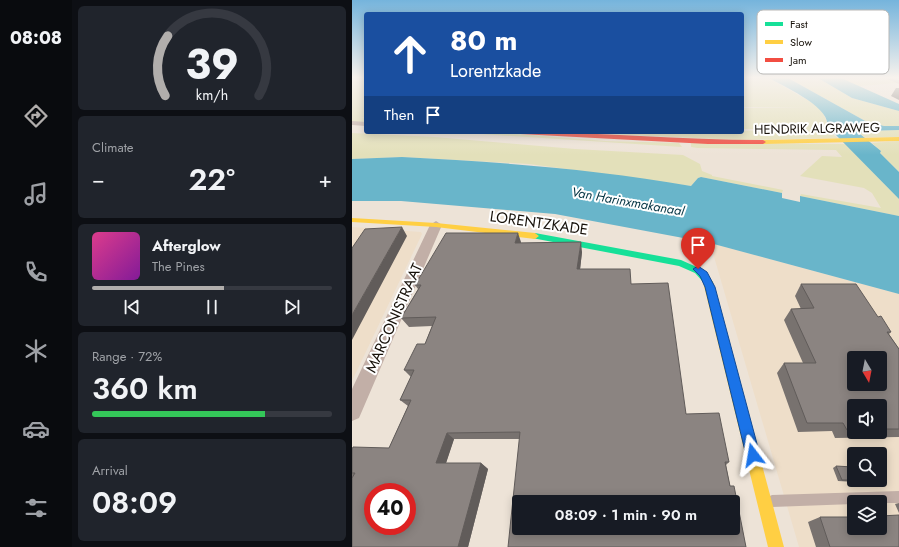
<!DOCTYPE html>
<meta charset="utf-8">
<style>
:root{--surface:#171b24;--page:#20242c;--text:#f1f3f6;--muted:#9ea1a6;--line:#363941;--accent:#b1aeac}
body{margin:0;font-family:Jost,sans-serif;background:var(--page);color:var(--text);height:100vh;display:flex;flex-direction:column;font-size:15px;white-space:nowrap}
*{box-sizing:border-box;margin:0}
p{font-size:13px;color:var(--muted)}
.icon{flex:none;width:22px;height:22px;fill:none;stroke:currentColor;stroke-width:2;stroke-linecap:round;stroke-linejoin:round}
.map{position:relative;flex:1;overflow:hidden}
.side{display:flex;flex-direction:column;gap:6px;padding:6px;background:#0d0f14;width:280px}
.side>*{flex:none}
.banner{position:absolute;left:12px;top:12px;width:380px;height:122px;border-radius:4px;box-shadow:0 2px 10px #0003;background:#1a4fa0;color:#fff;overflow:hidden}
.needle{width:26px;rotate:170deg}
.buttons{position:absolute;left:495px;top:351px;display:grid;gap:8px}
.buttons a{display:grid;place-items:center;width:40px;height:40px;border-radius:4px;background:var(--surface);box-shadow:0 2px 10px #0003;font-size:20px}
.speed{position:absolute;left:12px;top:483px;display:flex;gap:8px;font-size:20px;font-weight:700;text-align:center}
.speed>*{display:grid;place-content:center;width:52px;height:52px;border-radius:50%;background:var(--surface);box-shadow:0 2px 10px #0003;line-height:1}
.speed .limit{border:6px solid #d22;background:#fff;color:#111}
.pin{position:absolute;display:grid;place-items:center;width:34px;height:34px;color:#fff;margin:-41px -17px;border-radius:50% 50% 50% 0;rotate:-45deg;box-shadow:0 0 4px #0007}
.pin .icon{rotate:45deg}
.me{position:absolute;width:44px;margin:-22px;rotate:346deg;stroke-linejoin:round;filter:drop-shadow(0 0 3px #0008)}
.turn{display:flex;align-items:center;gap:14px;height:84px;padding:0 20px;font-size:18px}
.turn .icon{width:52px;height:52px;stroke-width:2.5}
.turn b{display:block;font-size:28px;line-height:34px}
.then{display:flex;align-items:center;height:38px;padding:0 20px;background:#0003;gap:8px;font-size:15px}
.big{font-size:30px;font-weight:600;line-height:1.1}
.side .tile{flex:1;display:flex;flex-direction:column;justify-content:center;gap:6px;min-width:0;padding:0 14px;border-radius:6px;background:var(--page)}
.side .dial{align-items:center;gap:0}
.dial svg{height:104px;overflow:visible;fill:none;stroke:var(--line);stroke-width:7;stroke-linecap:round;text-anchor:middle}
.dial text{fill:var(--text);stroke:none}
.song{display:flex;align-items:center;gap:12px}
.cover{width:48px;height:48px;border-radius:6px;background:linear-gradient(135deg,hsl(330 70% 55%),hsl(290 70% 35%))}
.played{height:4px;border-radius:2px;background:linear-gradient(90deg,var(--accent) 55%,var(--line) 55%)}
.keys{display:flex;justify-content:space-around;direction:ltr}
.heat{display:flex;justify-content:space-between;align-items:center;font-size:22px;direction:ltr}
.charge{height:6px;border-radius:3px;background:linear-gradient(90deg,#34c759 72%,var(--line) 0)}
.trip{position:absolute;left:160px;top:495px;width:228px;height:40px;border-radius:4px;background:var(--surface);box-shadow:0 2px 10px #0003;font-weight:600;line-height:40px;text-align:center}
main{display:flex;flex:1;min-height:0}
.tabs{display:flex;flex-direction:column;width:72px;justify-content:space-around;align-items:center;background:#090b0e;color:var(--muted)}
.tabs .icon{width:28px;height:28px}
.tabs .active{color:var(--accent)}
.tabs b{font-size:18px;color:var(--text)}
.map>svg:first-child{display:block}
.built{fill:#eedec9;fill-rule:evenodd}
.green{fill:#e3e0ba}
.water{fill:#69b5ca}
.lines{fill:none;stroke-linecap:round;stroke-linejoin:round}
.lane{fill:#c2afa7;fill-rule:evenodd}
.street{fill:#c2afa7;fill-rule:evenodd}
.fast{fill:#16e098;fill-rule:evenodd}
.slow{fill:#ffcf43;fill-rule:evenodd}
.jam{fill:#f24e42;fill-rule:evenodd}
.wall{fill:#78726f;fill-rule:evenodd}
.shaded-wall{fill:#615c5a}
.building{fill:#8b8481;stroke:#615c5a;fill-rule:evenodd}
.route{fill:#1a73e8;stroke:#114b97}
.labels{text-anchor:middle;stroke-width:4;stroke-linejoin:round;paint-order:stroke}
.far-street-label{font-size:13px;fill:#17110a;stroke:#fff}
.far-water-label{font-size:13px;font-style:italic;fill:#003241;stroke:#fff}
.street-label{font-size:15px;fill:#17110a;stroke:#fff}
.key{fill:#fff;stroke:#b9b8b6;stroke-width:1}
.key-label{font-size:11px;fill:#17110a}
</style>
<main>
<nav class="tabs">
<b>08:08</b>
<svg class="icon active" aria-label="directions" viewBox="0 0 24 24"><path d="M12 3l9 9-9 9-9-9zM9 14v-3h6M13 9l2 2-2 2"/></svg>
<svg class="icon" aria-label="music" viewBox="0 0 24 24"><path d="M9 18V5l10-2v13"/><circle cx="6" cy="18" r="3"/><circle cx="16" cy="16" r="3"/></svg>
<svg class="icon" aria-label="phone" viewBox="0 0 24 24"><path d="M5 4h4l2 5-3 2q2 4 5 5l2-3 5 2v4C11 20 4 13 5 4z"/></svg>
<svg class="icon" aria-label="climate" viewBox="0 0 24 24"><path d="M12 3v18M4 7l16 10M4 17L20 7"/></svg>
<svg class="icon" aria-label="car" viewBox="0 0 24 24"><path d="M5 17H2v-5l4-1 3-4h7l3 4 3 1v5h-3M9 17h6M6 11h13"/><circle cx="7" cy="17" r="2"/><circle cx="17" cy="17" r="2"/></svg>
<svg class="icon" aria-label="filters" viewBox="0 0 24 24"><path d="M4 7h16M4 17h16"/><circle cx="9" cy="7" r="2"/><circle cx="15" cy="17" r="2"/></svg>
</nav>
<section class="side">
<div class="tile dial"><svg viewBox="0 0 100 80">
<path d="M14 69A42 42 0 1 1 86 69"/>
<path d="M14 69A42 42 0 0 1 16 23" stroke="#b1aeac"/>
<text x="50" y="56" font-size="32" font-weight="700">39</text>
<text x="50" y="72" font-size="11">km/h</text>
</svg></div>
<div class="tile"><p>Climate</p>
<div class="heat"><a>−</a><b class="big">22°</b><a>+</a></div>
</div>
<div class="tile">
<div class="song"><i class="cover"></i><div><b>Afterglow</b><p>The Pines</p></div></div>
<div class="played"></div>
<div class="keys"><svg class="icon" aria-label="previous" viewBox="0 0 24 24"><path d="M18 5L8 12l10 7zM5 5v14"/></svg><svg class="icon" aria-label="pause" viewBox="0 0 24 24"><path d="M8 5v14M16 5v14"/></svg><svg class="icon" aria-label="next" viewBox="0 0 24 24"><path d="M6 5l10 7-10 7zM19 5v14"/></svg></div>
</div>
<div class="tile"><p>Range · 72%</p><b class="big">360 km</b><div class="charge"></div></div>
<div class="tile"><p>Arrival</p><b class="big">08:09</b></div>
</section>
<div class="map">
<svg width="547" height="547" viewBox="0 0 547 547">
<rect width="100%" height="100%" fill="#ede3d7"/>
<!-- built -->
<path class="built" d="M0,227l69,5 1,2 -70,147z
M358,243l189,51v253h-100zM502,358h26v26h-26zM502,406h26v26h-26zM502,454h26v26h-26zM502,502h26v26h-26z"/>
<!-- green -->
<path class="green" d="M0,78h14v39l-5,1h5v4h-14z
M390,78h26l45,25c12,8 13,16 16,29l9,6 -99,2 -177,-8 250,-2 -70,-1v-21l68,-1h-68z
M436,78h30l34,20 47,13v15h-15l-17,-4z
M489,78h46l12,5 -41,3z
M547,130v7h-34l-5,-3 2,-3z
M98,132h44l112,9 73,2 3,4z
M0,133l83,4 140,12 108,6 17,9 2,7 10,4v1l71,14 -1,3 -81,-16 -3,1 -7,8 -162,-22 -127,-7 -50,2z
M547,141v31l-19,-19 1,-2 -9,-8z
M339,143l154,1 54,55v17l-99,-20 1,-2 80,14 -9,-15 -8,-5 -64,-12 22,-20 20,1 -6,-7 -138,-2 -7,-1z"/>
<!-- water -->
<path class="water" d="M417,78h19l79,44 17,4h15v4l-36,1 -3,3 21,17 -1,2 19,19v27l-64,-65 -9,-4c11,-21 -44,-44 -57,-52z
M466,78h23l58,26v7l-47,-13z
M50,157c97,5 193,12 289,29l7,-8 3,-1 81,16v5l18,4v-6l99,20v78l-189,-51 -155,-29 -154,-13h-49v-42z"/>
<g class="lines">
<!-- lane -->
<path class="lane" d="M547,491v12h-19v-1h-26v2l-82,3 -4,-2 -2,-4 2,-4 4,-2z"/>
<!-- street -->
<path class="street" d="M534,78l13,2v4l-12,-5z
M0,121l14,1v4l-14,-1z
M84,221l6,4 -83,193 -7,3v-32l78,-164z"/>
<!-- fast -->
<path class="fast" d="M183,233l146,27 20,9 12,13 -2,2h-6l-10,-11 -16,-7 -147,-28 -1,-2 1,-2z"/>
<!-- slow -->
<path class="slow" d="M547,137v4l-136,3 -3,-2 3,-2z
M0,218l84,5 99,10 4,3 -4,3 -99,-12 -84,-5z
M356,279l3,1 2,2 71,265h-16l-65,-265 2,-2z"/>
<!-- jam -->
<path class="jam" d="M165,132c82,0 164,8 246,8l3,2 -3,2h-55l-188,-10z"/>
</g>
<!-- wall -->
<path class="wall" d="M544,88h3v12l-8,-4z
M169,242v1l61,9 -2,17 51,15 55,130 43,48 -3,3 4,21 16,61 -227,-108h-65l-8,24h35l7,6 -20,78h-116v-98l37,-1 19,-42 -8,-6 11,-23 -7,-7 21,-26 7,-18 -23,1 -8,-9 17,-29 -3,-4z
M449,284l77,33 13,15 -2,2 10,15v88l-64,1 -3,-7 -34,1 -21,-59 7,-10h19l-19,-43 7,-11h10l-6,-13zM502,406h26v26h-26z
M484,466l23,14 -4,2 -17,-1 -5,-13z
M547,503v10l-4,-9z
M468,517l79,30h-83l-8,-25z"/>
<!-- shaded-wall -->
<path class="shaded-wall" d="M50,227l5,9 -55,104v-25z
M166,233l3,9 -3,10 -3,-9z
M229,242l1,10 -3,27 -2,-10z
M95,433l7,6 -10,30 -8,-6z
M129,463l7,6 -20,78h-10z"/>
<!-- building -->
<path class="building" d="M50,227l-50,88v-67l13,-19z
M94,233h72l-3,10 66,-1 -4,27h53l1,15 37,-1 18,131 33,-1 10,49h-4l5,24h4l12,61h-238l12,-115 -73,1 -11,30h45l-23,84h-106v-69l3,-5h-3v-24l1,-2 36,1 22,-48h-11l14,-30h-10l13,-26h8l11,-27 -35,1 20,-33h-6zM21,492h34v34h-34zM167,502h214v26h-214z
M449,284h55l22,33 3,-1 10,16h-4l12,17v80h-19v-23h-26v24h-7l-4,-7h-36l-23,-60h32l-25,-54 23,-1zM502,358h26v26h-26z
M484,466l17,1 1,2v11h5h-17z
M547,515v32h-69l-10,-30h34v11h26v-12z"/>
<!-- sky -->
<linearGradient id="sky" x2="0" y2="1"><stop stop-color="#75b4dc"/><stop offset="0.5" stop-color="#f7f2ed"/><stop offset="1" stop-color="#f7f2ed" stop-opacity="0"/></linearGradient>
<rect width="547" height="155" fill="url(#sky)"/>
<!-- route -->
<path class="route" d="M346,266l9,6 8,15 45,168 -2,5 -5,2 -5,-2 -2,-5 -41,-168 -5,-11 -7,-7z"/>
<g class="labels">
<!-- far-street labels -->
<g class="far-street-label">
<text transform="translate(465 128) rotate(-1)" y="5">HENDRIK ALGRAWEG</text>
</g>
<!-- far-water labels -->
<g class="far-water-label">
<text transform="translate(276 201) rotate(10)" y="5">Van Harinxmakanaal</text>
</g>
<!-- street labels -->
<g class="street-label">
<text transform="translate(187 223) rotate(8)" y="5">LORENTZKADE</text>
<text transform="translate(42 318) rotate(-66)" y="5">MARCONISTRAAT</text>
</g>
</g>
<!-- legend -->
<rect x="405" y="10" width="132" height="64" rx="6" class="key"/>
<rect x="413" y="22" width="18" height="4" fill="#16e098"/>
<rect x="413" y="40" width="18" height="4" fill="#ffcf43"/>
<rect x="413" y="58" width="18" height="4" fill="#f24e42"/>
<g class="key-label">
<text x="438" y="28">Fast</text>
<text x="438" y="46">Slow</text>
<text x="438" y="64">Jam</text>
</g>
</svg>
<div class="buttons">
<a><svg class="needle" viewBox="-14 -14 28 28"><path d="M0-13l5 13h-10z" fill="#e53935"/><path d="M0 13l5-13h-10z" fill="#9ea1a6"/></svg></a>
<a><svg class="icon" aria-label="sound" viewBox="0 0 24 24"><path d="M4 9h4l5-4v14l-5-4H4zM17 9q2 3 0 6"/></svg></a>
<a><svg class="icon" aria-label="search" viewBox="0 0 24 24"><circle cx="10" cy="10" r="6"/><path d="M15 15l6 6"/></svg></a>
<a><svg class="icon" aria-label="layers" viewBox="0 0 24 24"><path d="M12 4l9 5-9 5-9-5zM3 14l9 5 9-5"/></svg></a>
</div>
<div class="speed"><div class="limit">40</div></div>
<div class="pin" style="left:346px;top:269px;background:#d93025"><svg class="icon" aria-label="arrive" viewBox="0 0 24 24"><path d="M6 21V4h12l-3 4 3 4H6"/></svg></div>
<svg class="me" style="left:401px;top:455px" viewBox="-20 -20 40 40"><path d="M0-17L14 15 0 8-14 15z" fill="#1a73e8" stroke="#fff" stroke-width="4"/></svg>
<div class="trip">08:09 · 1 min · 90 m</div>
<div class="banner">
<div class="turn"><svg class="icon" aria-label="ahead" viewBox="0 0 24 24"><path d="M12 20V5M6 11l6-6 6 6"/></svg><div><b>80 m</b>Lorentzkade</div></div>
<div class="then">Then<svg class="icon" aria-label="arrive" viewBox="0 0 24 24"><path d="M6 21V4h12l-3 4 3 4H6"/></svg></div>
</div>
</div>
</main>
